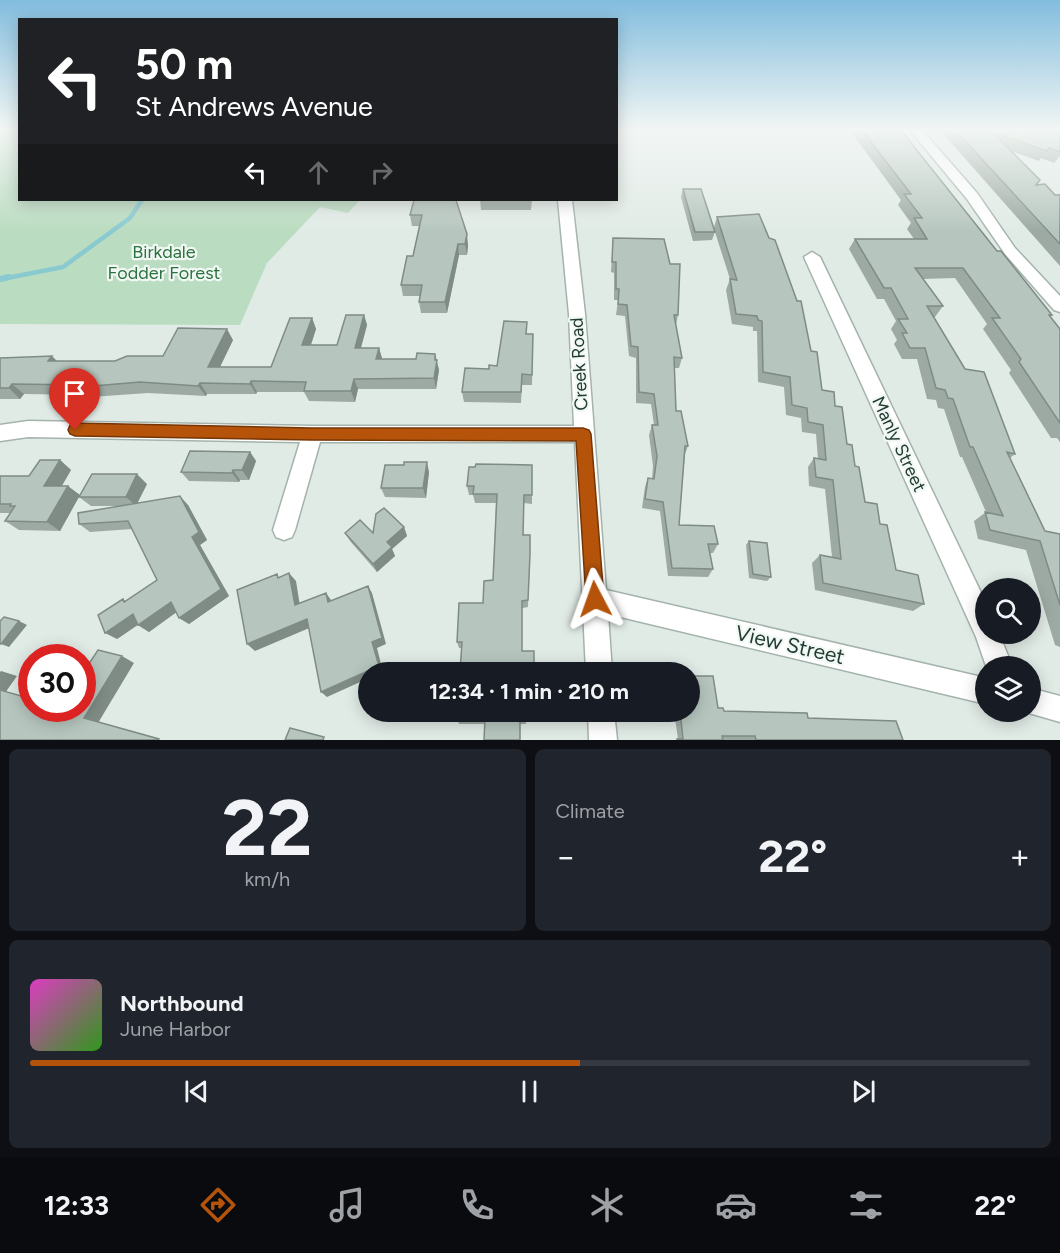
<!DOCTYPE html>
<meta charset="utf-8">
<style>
:root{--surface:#171b24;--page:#20242c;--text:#f1f3f6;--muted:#9ea1a6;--line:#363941;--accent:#b45309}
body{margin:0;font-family:Figtree,sans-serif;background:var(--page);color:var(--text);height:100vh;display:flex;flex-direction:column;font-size:22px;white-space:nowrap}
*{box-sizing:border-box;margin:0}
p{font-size:20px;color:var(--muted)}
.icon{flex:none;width:33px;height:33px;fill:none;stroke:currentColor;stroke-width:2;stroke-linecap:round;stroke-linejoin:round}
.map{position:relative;height:740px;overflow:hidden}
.details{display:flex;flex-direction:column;gap:9px;padding:9px;background:#0d0f14;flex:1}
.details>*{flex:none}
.top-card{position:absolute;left:18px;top:18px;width:600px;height:183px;border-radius:0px;box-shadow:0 3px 15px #0003;background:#202124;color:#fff;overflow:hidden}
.tools{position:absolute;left:975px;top:578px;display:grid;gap:12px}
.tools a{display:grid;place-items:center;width:66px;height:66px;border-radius:50%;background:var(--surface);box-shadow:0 3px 15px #0003;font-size:30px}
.speed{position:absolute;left:18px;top:644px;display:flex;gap:12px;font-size:30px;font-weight:700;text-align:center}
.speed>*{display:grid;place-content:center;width:78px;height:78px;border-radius:50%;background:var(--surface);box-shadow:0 3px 15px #0003;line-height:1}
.speed .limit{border:9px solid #d22;background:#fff;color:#111}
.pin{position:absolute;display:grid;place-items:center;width:51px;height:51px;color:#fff;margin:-62px -26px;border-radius:50% 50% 50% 0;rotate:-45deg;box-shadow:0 0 6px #0007}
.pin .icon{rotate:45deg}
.me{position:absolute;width:66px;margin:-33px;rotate:356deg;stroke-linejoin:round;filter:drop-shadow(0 0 4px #0008)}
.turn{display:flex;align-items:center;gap:21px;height:126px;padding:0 18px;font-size:27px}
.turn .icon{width:78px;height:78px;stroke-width:2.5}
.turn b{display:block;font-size:42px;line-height:51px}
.lanes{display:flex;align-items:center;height:57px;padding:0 18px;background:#0003;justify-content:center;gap:30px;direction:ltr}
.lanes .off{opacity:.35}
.big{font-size:45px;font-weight:700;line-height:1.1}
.details .widget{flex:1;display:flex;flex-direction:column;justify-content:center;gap:9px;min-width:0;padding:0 21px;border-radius:9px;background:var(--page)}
.details .dial{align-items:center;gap:0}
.dial b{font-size:78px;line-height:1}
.song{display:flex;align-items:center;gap:18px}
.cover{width:72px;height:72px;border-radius:9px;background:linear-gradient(135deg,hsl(310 70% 55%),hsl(110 70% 35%))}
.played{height:6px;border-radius:3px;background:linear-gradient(90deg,var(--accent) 55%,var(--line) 55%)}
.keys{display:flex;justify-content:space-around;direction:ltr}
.heat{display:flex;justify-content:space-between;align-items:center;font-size:33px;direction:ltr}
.details .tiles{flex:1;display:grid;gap:9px;grid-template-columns:1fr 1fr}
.widget:last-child{grid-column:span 2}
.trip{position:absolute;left:358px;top:662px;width:342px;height:60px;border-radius:30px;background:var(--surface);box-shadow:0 3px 15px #0003;font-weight:700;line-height:60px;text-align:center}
.dock{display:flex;height:96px;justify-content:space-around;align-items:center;background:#090b0e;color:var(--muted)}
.dock .icon{width:42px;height:42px}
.dock .current{color:var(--accent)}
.dock b{font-size:27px;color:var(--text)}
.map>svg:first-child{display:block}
.green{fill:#badcc0}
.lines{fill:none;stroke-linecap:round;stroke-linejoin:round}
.stream-far1{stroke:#89cad0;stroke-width:4.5}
.stream{stroke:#89cad0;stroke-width:6}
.street-casing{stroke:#a4b3ac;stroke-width:3}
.street{fill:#fff;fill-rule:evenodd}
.wall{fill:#9daaa3}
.shaded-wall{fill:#7f8b85}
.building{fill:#b6c6be;stroke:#7f8b85;stroke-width:1.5}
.route{fill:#b45309;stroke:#753606;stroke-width:1.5}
.labels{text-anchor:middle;stroke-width:4.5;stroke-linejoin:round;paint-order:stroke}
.park-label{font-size:18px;fill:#2c7242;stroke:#f1f8f4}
.street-label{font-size:18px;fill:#213b32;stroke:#f1f8f4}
.near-street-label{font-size:21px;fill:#213b32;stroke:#f1f8f4}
</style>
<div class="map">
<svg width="1060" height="740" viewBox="0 0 1060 740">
<rect width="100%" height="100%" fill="#e1ebe6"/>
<!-- green -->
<path class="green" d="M0,129h19l1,71h340l-12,13 -28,-6 -53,56 -27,62 -240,-1z"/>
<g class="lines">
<!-- stream-far1 -->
<path class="stream-far1" d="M2,279l61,-12 67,-49 12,-18"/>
<!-- stream -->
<path class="stream" d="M0,279l9,-2"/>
<defs>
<path id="street" d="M909,129h12l56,64 38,55 45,48v16l-6,-2 -49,-56 -38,-55z
M558,200h14l13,114 21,276 380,88v26l-378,-90 4,58h-26l-11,-230h-255l-25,88 -3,7 -8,3 -8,-3 -3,-7 27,-88 -272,-5 -28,4v-16l28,-4 284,5h262l-5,-112z
M812,252l8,5 166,346v30h13l13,33h-26l-10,-29 -172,-380z
M1030,688l30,8v26l-38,-11h8z
M588,711h26l3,29h-28z"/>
</defs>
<!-- street casing -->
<use href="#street" class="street-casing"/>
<!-- street -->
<use href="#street" class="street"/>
</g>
<!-- wall -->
<path class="wall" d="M849,129h51l97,122 55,64 -2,2 10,12v113l-3,-4h-6l-42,-65 2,-3 -28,-41 4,-5 -32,-46 -32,1 20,27 -8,11h-1l81,137 -5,4 35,73 15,3v113l-5,-2 -29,-95 -48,-11 -4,-18 12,-9 -24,-55h-2l-16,-48 -6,-1 -2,-8 -9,-1 -10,-40h-15l-8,-15 3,-4 -6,-11 5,-8 -12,-22h-7l-28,-50 6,-10h59l-7,-10 4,-6 -13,-18 3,-5z
M939,129h114l7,6v21l-6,7 -13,-5 -2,3 -28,-10 25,34 19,10h5v71z
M683,189l31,38 3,-10 94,134 11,39 13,16 12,38 8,22 10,36 15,22 16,46 28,34 -11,7 -98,-21 -3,-27 8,-8 12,2 -7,-68 -16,-3 -1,-19 6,-9 4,1 -2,-25 -14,-2 -1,-14 -15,-3 -2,-28 -26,-5 -1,-51h-4v-4l-21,-3 -6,-34 4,-11 -15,-47 -3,8 -19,1 -12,-44z
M414,200l54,45 -1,10h-8l-12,58h-26l-2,-11 1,-6h-17l-2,-11 12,-29 6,-30h-7l-2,-11z
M480,200h52l-1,10h-50z
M613,238l65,77 -2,10 6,33 -3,10h-5l2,43 12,35 -3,8 -6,71 39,19 -5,9h-3l3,16 -5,8 -40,-1 -8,-65 -18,-3 3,-21 3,-9 4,1 1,-13 -4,-31 3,-10h2l-3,-21 -15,-1v-45l-7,-2 -4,-40 -9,-1 2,-15h-4v-27l-3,-1z
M364,315l3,10 -6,23h18l3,11h34l19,-5 4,16 -3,19h-78l-3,13 -46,-1 -5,-9h-47l-1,2h-49l-1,2 -58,-3 -57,4 -2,-2 -65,-1 -4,5h-20v-41l57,3h58l48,-5 70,-16 -13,27h51l41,-49 4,11 -5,16h26z
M527,334h6l-1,51h-10l-1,18 -57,-1 -2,-10 27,-23 8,-3z
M250,452l6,9 -7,19h-9l-1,2 -50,-1 -8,-9z
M60,460l11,10 -9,16 18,9 -20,36 -41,-1 -14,-9 5,-8h-10v-37h29z
M532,465v39l-8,-1 -1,32h7l-2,72 -5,1 -61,40h-3l-2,-6 26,-39 10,-23 3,-77h-21l-2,-8h-4l-2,-9z
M429,472l-3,26 -41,-1 -4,-9z
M147,484l-10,19 51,2 19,35 -7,5 29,51 -40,28 -10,-6 -3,-6 -27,20 -11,-7 -21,14 6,-40 3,2 31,-21 -25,-51 -42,3 -11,-8 40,-18h-28l-12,-9z
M404,527l3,9 -15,13 3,7 -18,16 -27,-31 -5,-8h28z
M749,541l22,36 -4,4 -18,-3 -3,-33z
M718,708l6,3 84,7 95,22h-227l2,-1 -4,-28h16z
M527,711l-1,13h-67l-2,-5z"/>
<!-- shaded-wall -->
<path class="shaded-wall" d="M467,234l1,11 -1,10 -2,-11z
M458,244l1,11 -12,58 -2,-11z
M364,315l3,10 -9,33 -3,-10z
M312,318l4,11 -9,27 -5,-11z
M227,329l6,11 -18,37 -7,-10z
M379,348l3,10 -3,11 -3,-10z
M435,354l4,16 -3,19 -2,-11z
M52,356l10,10 -14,-5z
M354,379l4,10 -3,13 -4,-11z
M251,381l6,11 -1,2 -6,-10z
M200,383l7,11 -1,2 -8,-10z
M12,384l12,10 -4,5 -11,-11z
M250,452l6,9 -7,19 -7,-10z
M60,460l11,10 -15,25 -12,-9z
M427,462l2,10 -3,26 -3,-10z
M233,470l7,10 -1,2 -7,-9z
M137,474l10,10 -11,22 -10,-9z
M68,486l12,9 -20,36 -13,-9z
M180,496l8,9 19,35 -7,5 29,51 -40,28 -10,-6 13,-81z
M404,527l3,9 -15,13 3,7 -18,16 -4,-8 14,-22z
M289,573l7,8 5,31 -6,-7z
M368,586l4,7 14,51 -9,4 6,24h-14v6l-42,19 -6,-5 51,-50z
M326,593l5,7 -3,2z
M171,602l10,7 -32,23 -11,-7z
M133,614l10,7 -26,18 -12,-6z
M307,619l7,7 -59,25 -8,-7z
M19,621l8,4 -18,22 -8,-3z
M122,656l12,7 -36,60 -14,-5z
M1,671l16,5 -12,17 -5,-2v-19z"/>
<!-- building -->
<path class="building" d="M861,129h39l97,122h4l51,64h-3l11,14v94l-41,-61 2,-3 -29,-41h8l-37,-50h-48l28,38h-16l38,63 19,3 31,82 -8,-2 38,79 15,3v71l-20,-64 -50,-11 -5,-18 18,4 -30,-69h-3l-17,-48 -5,-1 -3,-8 -9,-2 -11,-40h-15l-8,-15h5l-9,-14h10l-17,-31h-7l-29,-49h72l-13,-21h8l-18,-24h7z
M954,129h99l7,6v17l-11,-4 -2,3 -55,-19 48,48 -4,5 9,-1 10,11h5v49z
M683,189h18l14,43h-20z
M414,200h42l11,34 -2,10h-7l-13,58h-26l3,-17h-21l6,-29h6l9,-41h-12z
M759,214l10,24 6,2 22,61h4l10,50 6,1 5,38 12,2 1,14 7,1 5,37 5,1 3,21 4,1 6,35 12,2 3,20 7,1 9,45 22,5 6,29 -101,-21 -3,-28 21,4 -8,-79 -17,-3 -2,-19 12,2 -3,-35 -15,-3 -1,-14 -15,-3 -2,-28 -27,-5 -1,-51 -4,-1 -1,-4 -21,-2 -6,-35 7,1 -20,-63z
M613,238l51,1 6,25h10l-2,51h-4l8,43 -8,-1 2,54h5l7,35h-3l-6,79 35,1 4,18h-10l5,25 -41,-1 -9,-66 -18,-3 3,-21 6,1 3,-23 -5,-31h6l-4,-31 -15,-2 -1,-45 -7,-1 -4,-41 -9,-1 1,-15h-3v-27h-4z
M346,315h18l-9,33h24l-3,11h40l1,-6 18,1v6h2l-3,18 -80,1 -3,12h-47l2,-9 -55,-1 -1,3 -50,-1 -2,3 -58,-4 -59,5 2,-2 -71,-1 -3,4h-9v-30l52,-2 -4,5h67l12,-5h36l15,-28 49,1 -19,38h63l19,-49h22l-10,27h35z
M504,321l23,1 -1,12h7l-1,41 -10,-1 -1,18h-59l3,-24 24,1v-4l8,1z
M190,451l60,1 -8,18h-9l-1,3 -51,-1z
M40,460h20l-16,26h24l-21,36 -42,-1 10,-15h-5l1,-2h-11v-28h29z
M404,462h23l-4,26h-42l4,-23h19z
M476,464l56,1v30h-8l-1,40h7v19l-2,46 -6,1v50h12v21h-74l2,-30h-5l2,-39h24l1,-22 9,-1 4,-86h-24l1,-8h-7l2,-19h6z
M92,474h45l-11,23h-47z
M180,496l19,36 -7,5 29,52 -42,29 -8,-16 -33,23 -5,-11 -28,19 -7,-18 25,-16 1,3 33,-22 -29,-59 -49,3 -1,-11z
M384,508l20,19 -17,15 5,5 -19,17 -28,-31 15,-13 13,13 3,-19z
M749,541l18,2 4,34 -18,-3z
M289,573l6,32 31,-12 2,9 40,-16 14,52 -10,4 7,24 -58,26 -14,-73 -60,25 -10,-54 40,-16 1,4z
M4,617l15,4 -18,23h-1v-23z
M98,650l24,6 -38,62 75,21 -1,1h-158v-50l32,9v9h50v-34z
M377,670h31l-1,2h-31z
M690,676h23l5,32h5l1,3 83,2 1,5 88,3 7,19h-147l-1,-4h-33l1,4h-46v-1h6l-3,-28h10z
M457,711h69v8h-6v21h-36l1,-21h-28z
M290,728l34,9 -1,3h-38z"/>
<!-- sky -->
<linearGradient id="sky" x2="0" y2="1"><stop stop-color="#82bdde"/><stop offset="0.56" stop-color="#f2f6f4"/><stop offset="1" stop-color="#f2f6f4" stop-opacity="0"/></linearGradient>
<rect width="1060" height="232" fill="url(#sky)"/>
<!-- route -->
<path class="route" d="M75,423l237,5h271l6,2 2,4 13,165 -3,7 -6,2 -7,-2 -2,-7 -10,-158 -264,-1 -237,-4 -5,-2 -2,-4 2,-5z"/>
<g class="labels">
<!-- park labels -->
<g class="park-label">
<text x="164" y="258">Birkdale<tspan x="164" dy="21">Fodder Forest</tspan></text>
</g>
<!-- street labels -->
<g class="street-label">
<text transform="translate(579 364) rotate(-93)" y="6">Creek Road</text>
<text transform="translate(899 444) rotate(65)" y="6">Manly Street</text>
</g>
<!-- near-street labels -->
<g class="near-street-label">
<text transform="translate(790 645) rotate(13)" y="7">View Street</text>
</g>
</g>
</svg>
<div class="tools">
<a><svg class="icon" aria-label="search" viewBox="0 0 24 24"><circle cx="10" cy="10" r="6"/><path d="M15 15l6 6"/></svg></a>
<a><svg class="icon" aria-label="layers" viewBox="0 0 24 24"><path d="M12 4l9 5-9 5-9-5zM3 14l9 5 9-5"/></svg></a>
</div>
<div class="speed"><div class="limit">30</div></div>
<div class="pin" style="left:75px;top:430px;background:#d93025"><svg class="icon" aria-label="arrive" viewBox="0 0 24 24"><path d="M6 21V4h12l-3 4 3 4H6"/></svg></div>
<svg class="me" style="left:595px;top:599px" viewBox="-20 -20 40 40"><path d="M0-17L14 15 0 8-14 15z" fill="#b45309" stroke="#fff" stroke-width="4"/></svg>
<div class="trip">12:34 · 1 min · 210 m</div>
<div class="top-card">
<div class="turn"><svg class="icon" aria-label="left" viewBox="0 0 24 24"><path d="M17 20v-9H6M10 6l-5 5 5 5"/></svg><div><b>50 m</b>St Andrews Avenue</div></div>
<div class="lanes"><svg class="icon" aria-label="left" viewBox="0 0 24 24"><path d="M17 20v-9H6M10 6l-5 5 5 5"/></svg><svg class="icon off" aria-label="ahead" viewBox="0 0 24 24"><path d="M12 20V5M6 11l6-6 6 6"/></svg><svg class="icon off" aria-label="right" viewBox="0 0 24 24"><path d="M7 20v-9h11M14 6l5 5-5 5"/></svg></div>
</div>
</div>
<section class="details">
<div class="tiles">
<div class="widget dial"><b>22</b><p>km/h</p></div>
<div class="widget"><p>Climate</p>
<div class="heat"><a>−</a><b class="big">22°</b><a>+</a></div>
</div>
<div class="widget">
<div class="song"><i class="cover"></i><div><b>Northbound</b><p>June Harbor</p></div></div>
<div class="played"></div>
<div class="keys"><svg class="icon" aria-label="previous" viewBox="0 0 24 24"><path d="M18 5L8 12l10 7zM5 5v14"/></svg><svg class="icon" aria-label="pause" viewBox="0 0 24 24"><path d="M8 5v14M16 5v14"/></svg><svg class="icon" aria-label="next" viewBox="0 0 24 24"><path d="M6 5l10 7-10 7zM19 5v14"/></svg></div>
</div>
</div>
</section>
<nav class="dock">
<b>12:33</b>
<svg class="icon current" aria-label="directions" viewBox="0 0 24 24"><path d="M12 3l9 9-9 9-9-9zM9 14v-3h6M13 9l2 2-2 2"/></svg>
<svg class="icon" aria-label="music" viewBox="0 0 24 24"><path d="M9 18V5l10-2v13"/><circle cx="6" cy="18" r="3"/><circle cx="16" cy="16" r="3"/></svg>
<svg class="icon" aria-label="phone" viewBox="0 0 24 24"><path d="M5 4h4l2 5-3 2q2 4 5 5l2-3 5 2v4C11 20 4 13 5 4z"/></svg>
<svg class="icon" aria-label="climate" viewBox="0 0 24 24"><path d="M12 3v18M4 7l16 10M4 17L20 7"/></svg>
<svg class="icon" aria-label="car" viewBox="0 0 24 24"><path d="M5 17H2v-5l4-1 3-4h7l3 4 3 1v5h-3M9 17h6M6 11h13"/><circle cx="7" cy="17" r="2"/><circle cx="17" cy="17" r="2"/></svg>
<svg class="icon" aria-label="filters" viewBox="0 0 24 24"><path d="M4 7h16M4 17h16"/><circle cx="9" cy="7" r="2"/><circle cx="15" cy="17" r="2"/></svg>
<b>22°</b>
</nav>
